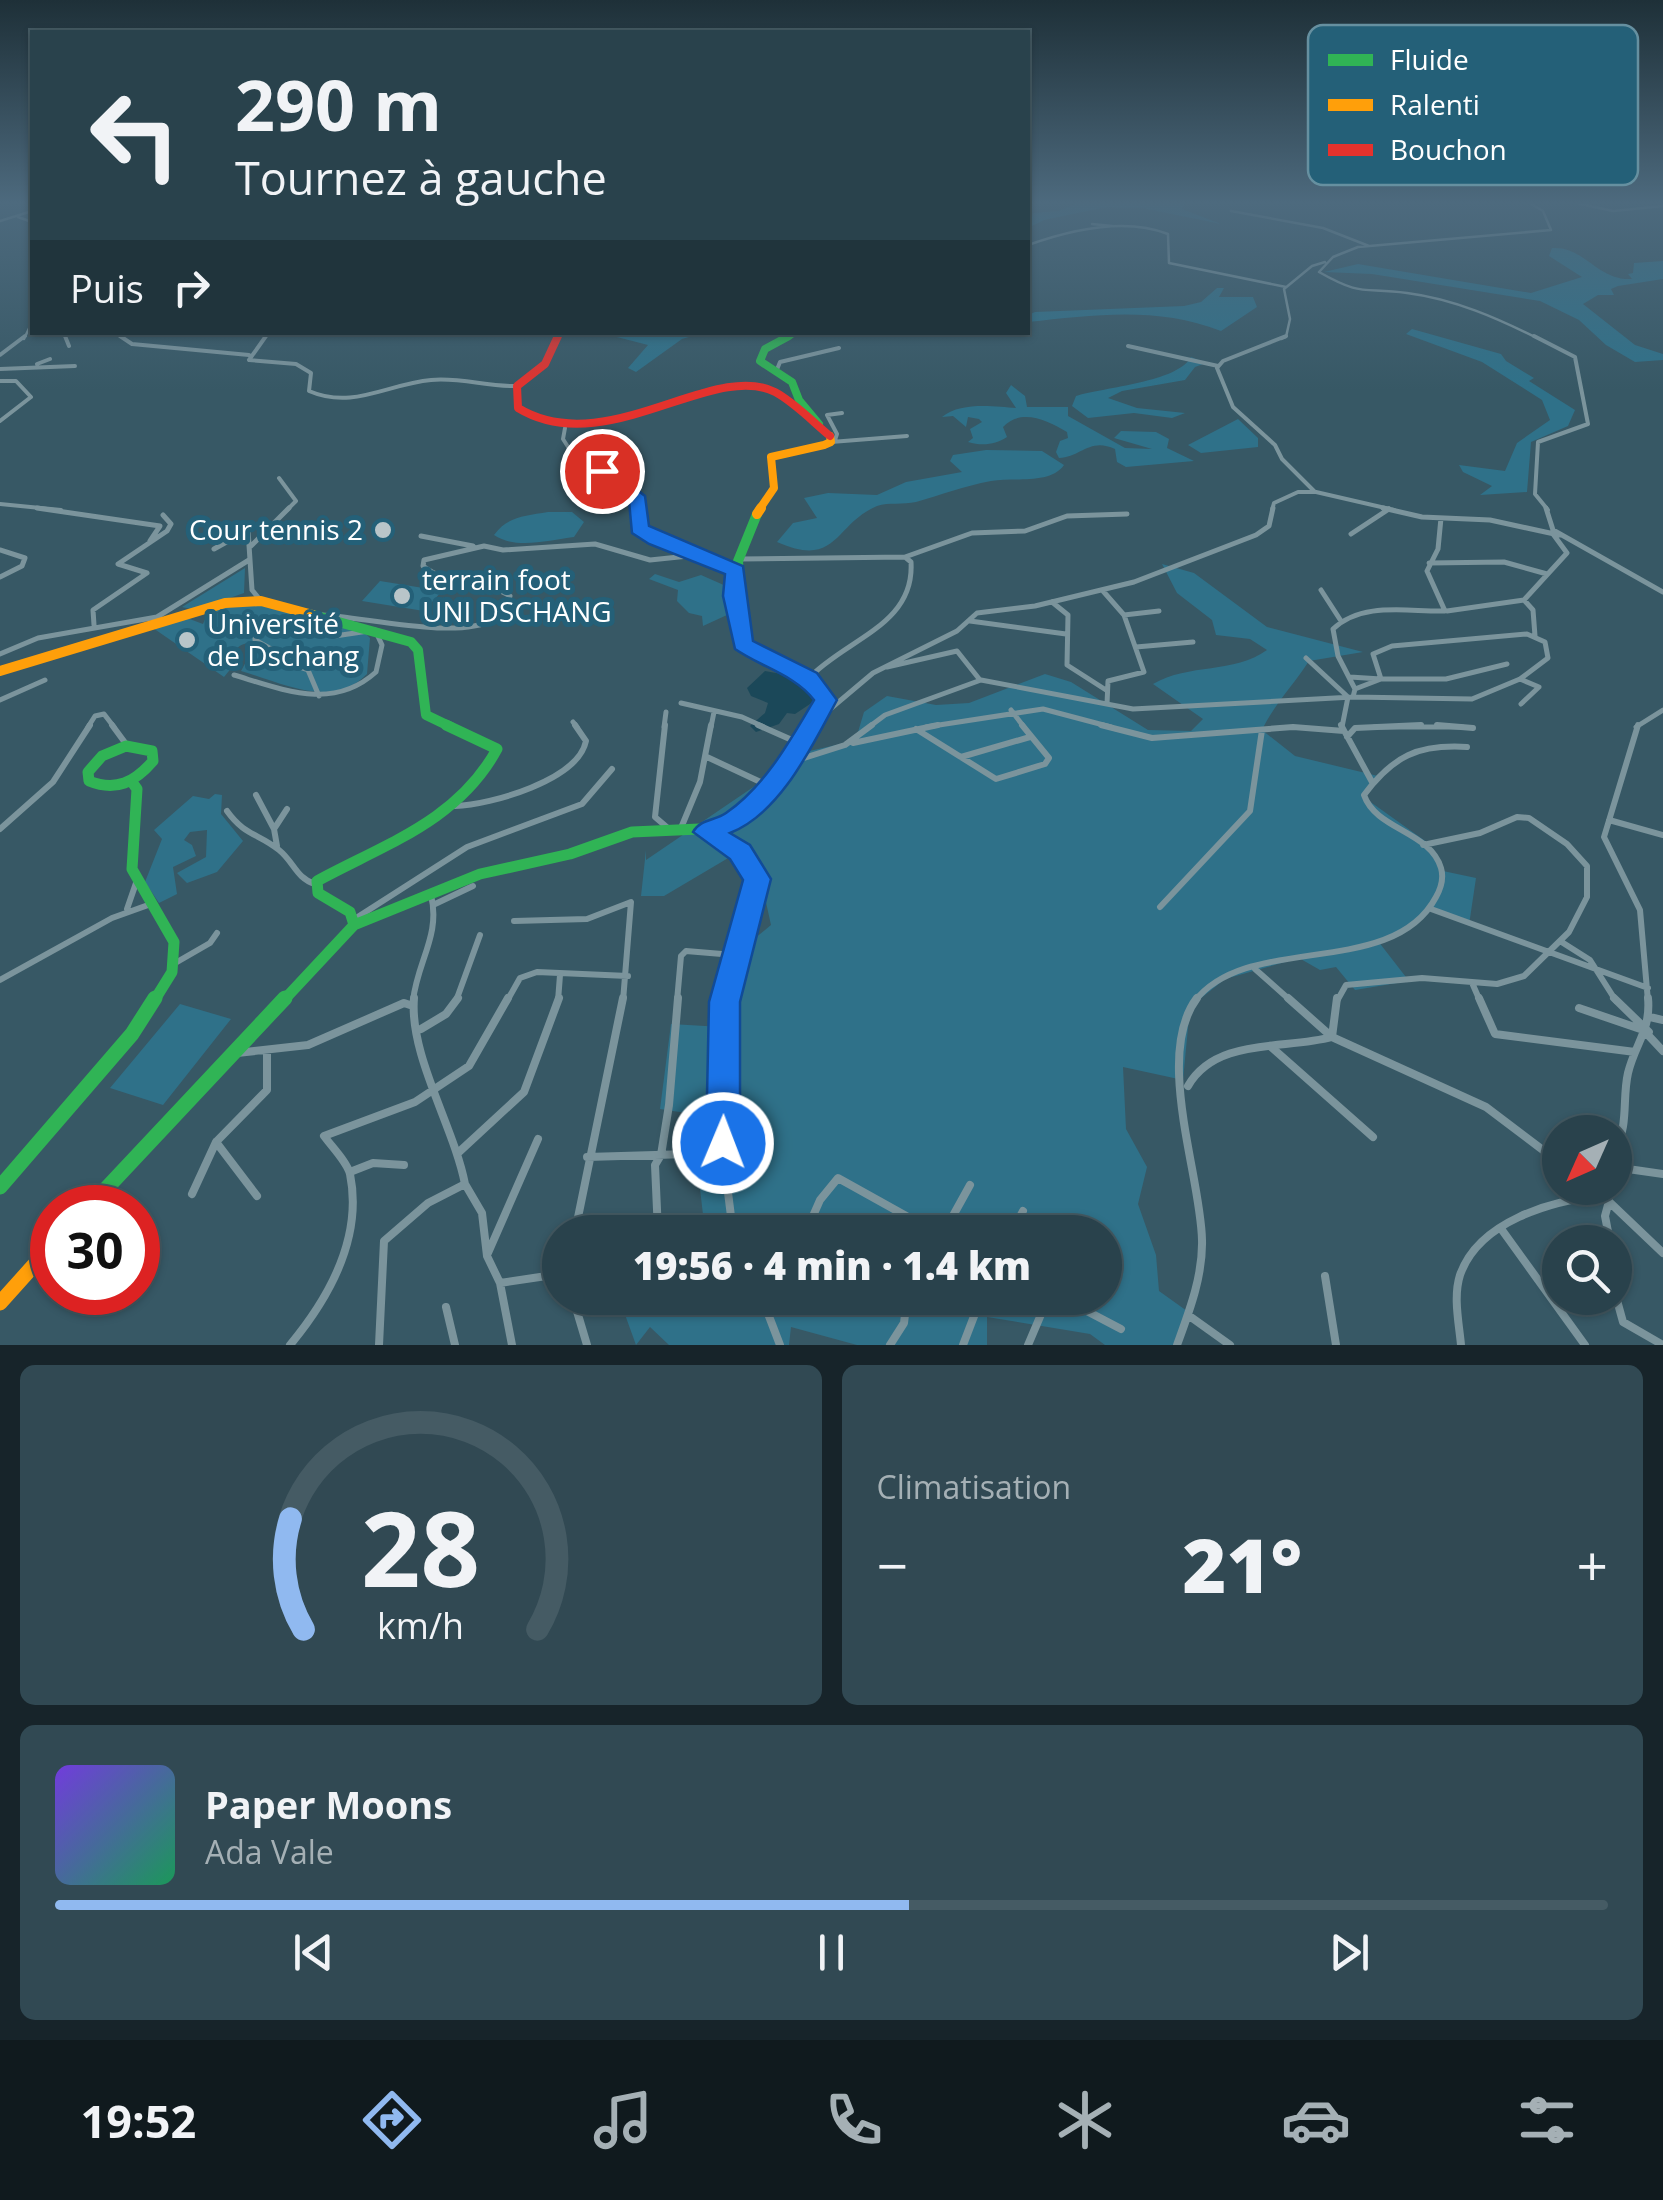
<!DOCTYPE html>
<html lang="fr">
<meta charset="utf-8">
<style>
:root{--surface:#29424c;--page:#314953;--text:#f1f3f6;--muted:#a5b0b5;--line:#455b64;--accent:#90b9f0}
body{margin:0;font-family:"Open Sans",sans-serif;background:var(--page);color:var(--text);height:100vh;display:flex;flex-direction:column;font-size:38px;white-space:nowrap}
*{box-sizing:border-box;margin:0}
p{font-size:32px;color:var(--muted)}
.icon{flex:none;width:55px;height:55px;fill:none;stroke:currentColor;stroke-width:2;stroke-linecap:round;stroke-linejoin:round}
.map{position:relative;height:1345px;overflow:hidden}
.sheet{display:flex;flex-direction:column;gap:20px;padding:20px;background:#17242a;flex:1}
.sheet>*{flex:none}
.banner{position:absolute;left:30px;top:30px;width:1000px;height:305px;border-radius:0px;box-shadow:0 2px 8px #0004,0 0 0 2px var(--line);background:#29424c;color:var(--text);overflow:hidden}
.needle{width:65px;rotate:225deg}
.buttons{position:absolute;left:1542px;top:1115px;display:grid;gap:20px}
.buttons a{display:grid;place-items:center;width:90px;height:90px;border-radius:50%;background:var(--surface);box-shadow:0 2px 8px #0004,0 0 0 2px var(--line);font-size:50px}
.speed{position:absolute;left:30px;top:1185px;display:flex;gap:20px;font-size:50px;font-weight:700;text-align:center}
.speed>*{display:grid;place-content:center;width:130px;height:130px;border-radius:50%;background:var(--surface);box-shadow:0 2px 8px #0004,0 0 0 2px var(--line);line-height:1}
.speed .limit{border:15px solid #d22;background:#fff;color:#111}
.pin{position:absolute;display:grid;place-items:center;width:85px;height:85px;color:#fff;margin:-42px;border:5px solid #fff;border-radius:50%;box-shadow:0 2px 10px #0007}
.me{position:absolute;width:110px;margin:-55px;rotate:1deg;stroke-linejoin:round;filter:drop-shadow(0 0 8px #0008)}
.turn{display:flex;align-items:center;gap:35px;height:210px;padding:0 40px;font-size:45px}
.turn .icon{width:130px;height:130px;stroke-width:2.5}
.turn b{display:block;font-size:70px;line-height:85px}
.then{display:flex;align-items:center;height:95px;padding:0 40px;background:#0003;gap:20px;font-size:38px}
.big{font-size:75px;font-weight:800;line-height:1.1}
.sheet .tile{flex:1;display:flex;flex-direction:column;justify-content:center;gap:15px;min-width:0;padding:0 35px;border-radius:15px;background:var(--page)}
.sheet .dial{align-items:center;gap:0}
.dial svg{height:260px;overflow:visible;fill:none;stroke:var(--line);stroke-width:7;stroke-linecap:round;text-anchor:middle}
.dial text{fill:var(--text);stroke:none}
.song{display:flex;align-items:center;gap:30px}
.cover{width:120px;height:120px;border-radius:15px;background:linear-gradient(135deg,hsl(260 70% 55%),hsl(150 70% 35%))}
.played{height:10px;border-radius:5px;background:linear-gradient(90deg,var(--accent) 55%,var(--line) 55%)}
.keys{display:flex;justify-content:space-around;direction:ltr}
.heat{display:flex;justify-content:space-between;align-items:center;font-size:55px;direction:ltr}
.sheet .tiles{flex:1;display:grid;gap:20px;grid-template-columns:1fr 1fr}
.tile:last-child{grid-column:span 2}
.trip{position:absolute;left:542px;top:1215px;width:580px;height:100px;border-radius:50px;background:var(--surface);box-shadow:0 2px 8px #0004,0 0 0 2px var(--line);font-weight:800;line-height:100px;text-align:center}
.tab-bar{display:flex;height:160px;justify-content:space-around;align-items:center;background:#101a1e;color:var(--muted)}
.tab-bar .icon{width:70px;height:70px}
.tab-bar .on{color:var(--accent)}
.tab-bar b{font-size:45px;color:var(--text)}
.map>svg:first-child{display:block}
.green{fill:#2f7189}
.water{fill:#1b4859}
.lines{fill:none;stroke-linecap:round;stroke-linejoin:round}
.street-far4{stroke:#7b949c;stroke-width:2.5}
.street-far3{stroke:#7b949c;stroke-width:4}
.street-far2{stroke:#7b949c;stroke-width:5}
.street-far1{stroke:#7b949c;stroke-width:6}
.street{stroke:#7b949c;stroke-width:8}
.fast-far4{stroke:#30b455;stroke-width:6}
.fast-far3{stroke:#30b455;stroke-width:8}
.fast-far2{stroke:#30b455;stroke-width:10}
.fast-far1{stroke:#30b455;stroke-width:11}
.fast{stroke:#30b455;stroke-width:15}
.slow-far2{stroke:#ff9f0a;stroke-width:8}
.slow-far1{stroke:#ff9f0a;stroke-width:10}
.slow{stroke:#ff9f0a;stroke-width:15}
.jam-far1{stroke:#e5322d;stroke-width:6}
.jam{stroke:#e5322d;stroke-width:8}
.route{fill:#1a73e8;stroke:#114b97;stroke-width:2.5}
.poi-dot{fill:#b9c5c9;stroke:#246078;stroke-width:4}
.labels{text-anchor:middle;stroke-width:10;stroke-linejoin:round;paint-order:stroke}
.poi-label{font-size:28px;fill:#fff;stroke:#246078;text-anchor:start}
.key{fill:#246078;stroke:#6690a0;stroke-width:2.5}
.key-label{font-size:28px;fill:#fff}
</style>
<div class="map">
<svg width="1663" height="1345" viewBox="0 0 1663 1345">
<rect width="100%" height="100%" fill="#375865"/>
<!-- green -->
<path class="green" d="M1080,202h106l-4,7 39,15 -79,-16 -35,-1 -63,13 -16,8 5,-15 25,-2z
M1552,248c33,-2 45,33 80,31l-4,-5 5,-1 1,-10 29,-2v18l-45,7 -7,3 3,6h-16l-15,9 52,41 28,9v6l-28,2 -29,-17 -27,-25 -39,-19 -168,-27 -48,-2 34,-8 173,29 51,-16 -33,-21z
M1217,288h7l-5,9h34l4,10 -36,24c-64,-25 -127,-16 -193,-9v-7l7,-3 149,-6 17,-4z
M1412,329l89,25 5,7 28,17 -5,3 46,29 -7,16 -37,16 -4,50 -47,3 12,-9 -29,-14 -4,-7 46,6 12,-28 33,-23 -8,-20 -60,-38 -76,-28z
M646,333v-1l57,1 -21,6 -46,33 -8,-4 20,-23 -35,-9z
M1191,357l15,6 -11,4 -10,13 -63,11 -14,7 29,10 48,5 -13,5 -38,-5 -46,5 -16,-12 4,-10c29,-9 102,-14 115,-39z
M1011,385l14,11 2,11h41v9l57,32 27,1 -38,-11 7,-7 35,1 13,7 -2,9 27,13 -68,6 -9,-5 -2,-13c-25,-12 -34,8 -56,9l-3,-6 4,-11 8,-3 -1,-6c-20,-12 -46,-24 -64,-5l4,10c-12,8 -25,9 -39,5l5,-4 -3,-9 12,-7 -3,-3 -11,-2 -2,10 -13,-11 -11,1c20,-16 54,-10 74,-9l-10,-15z
M1238,419l20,19v9l-57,6 -13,-8z
M986,450l56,1 22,14c-14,20 -51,12 -73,16 -27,5 -50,14 -75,21 -13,3 -27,0 -39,4 -43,18 -39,63 -100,36l16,-19 24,-5 -13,-20 24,-5 49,2 29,-13 56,-10 -12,-11 3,-6z
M548,512h24l12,10 -10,15c-25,3 -58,13 -80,-2 14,-19 31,-19 54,-23z
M1162,564l32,9 73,54 96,25 -54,9c-16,25 -34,42 -47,69l33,26 83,20 -13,22 63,45 15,28 33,7 -7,47 -36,-17 -18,15 -37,18 31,40 -54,9 -19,-23 -16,3 -21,-12 -74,21 -35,28 -7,73 -60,-13 3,62 21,38 -9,37 18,51 3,36 28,20 -11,34h-71l-15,-11 -103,-17v28h-130l-66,-18 -2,18h-120l-19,-18 -14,18 -17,-47h486v-66h-437l36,-9 -8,-68 3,-40 -39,-6 11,-85 51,3 -2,-60 51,-42 -13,-59 -23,-12 -71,42h-23l5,-46v10l159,-108 40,-9 13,-11 6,-20 23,-16 49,9 33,-2 76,-29 26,8 77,48 43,1 12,-12 -50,-35c36,-21 81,-10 114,-34l-17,-11 -34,-4 -4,-15 -35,-27z
M245,568l-1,25 -49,17 -13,-3z
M655,574l24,8 22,-7 25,11 1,29 -24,11 -1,-10 -13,-3 -12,-12 1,-11 -29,-11z
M380,581l62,10 -18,20 -62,-10z
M240,601l121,28 9,9 -3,36c-35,36 -84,9 -126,-3l12,-22 8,-4c-20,-5 -23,0 -33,17l5,4 -9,11 -71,-49 34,-10 16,6 3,-7 15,-5 -21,2z
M215,794l7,1 -1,19 22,27 -26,31 -30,11 -10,-10 29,-16 1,-27 -17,2 -6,8 8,5 4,11 -23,11 4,27 -18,9 -14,-21 17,-43 -8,-9 39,-34 16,3z
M180,1004l51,15 -68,86 -53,-17z"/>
<!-- water -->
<path class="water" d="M765,671l43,8 10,12 -5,11 -18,12 -8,-1 -8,11 -23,8 -6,-6 15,-13 3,-10 -17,-7 -4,-8z"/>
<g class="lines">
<!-- street-far4 -->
<path class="street-far4" d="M1528,202l15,9 8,19 -193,17 -25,10 -14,15c44,25 43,15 88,21 47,6 90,25 132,46
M1572,202l41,9 50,-5
M1231,211l92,17 46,18
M18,217l14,5
M0,221l32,-10
M1092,224l20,2
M1028,245c42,-15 97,-28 140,-11l1,29 117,24
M63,332l3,7
M113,332l11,7
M24,339l8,-17
M264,339l5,-7
M1281,339l5,-2 4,-18 -6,-30 28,-23 13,-4"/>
<!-- street-far3 -->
<path class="street-far3" d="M65,336l4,10
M120,336l12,8 117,11
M266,336l-17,24 47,4 15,9 -2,18c44,19 78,-7 122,-11 29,-3 57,7 86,6
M1286,336l-63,25 -6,7 16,39 42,38 7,14 33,33
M1534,336l41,21 13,67 -50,18 -3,52 13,16
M1128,346l90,20
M0,355l25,-19
M37,364l13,-5
M0,369l75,-3
M776,372l4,-10 59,-14
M0,381h16l15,16 -31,24
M565,428l-2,11 7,11 69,50v10
M835,440l2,-6 -10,-19 15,-2
M831,442l76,-6
M279,478l17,23 -9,9
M0,504l61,6
M1272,510l2,-7 24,-11h18l78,18"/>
<!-- street-far2 -->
<path class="street-far2" d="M37,508l123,18 -10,15
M639,508v21l97,42
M1383,508l39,9 68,3 69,15
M1546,508l7,22 110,62
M1351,534l38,-25
M421,536l52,10
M251,546l38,-38
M214,549l34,-19 4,60 9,11
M0,550l25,8 -3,8 -22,11
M740,559l165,-2
M1429,563l75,-1 43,12
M1321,590l20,31
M1103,591l21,24 35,-4
M1524,600l9,10 2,26
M1052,602l16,13 -1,50 39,25
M1447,611l77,-11 43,-47 -14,-19
M322,615c42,2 135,25 170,5 11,-5 14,-14 18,-24 -27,-17 -61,-9 -87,-30l1,-6 60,-14 19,4 92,-6 55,16 48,-5
M970,621l96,13
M94,625l-1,-15 54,-37 -29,-9 49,-33 4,-7 -8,-9
M255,634v6l25,14 4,8 24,8 11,26
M1136,647l57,-5
M0,654l38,-16 119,-21 92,-57
M1306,658l42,39 -6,30
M887,667l70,-16 23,29
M234,675c50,15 99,36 142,-3l6,-27 -7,-15 -40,6
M1350,677l31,2 -8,-25 19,-8 135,-12 18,8 3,16 -28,21 -48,20 -119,-2
M809,678c37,-39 106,-53 102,-116l-6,-5 67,-24 53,-2 42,-15 60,-2
M1520,679l19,8 -18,17
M1355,689l26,-10h65l61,-15
M0,700l45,-20
M681,703l61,14 22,10
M1107,704l1,-23 36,-9 -20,-57
M1011,710l13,17
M816,721l57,-48 84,-42 20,-18 58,-7 99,-24 122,-47 13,-9 4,-18
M573,722l4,5
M88,727l7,-11 9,-2 10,13
M664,727l2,-15
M711,727l3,-15
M869,727l16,-12 96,-35 152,29 220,-12 2,-8 -17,-33 -5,-27c30,-28 75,-17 112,-18l-18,-40 11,-22 3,-31
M926,727l117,-18 68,18
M1374,727h89
M1636,727l27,-17"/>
<!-- street-far1 -->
<path class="street-far1" d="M112,725l14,19
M665,725l-10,92 14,12
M758,725l43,19
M1101,725l51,13 141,-11 51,4
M1341,725l31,57
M1437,725l36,3
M1638,725l-34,112 36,73 8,91
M916,729l80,50 49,-15 4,-6 -27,-33
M1347,737l8,-9 66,-3
M853,743l85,-18
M707,757l62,29
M961,757l69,-20
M791,762l54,-17 27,-20
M256,795l18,34 3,17
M455,806c36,-1 123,-26 131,-65l-11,-16
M227,811c18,25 31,22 52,39 15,12 17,28 36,34
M1609,820l54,15
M681,828l19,-46 11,-57
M0,829l53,-47 37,-57
M274,829l13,-20
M706,832l34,20 17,27 -32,122
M433,905l40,-19
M1160,907l90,-96 12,-81
M127,909l9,-26
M1431,909l217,79
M353,920l114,-73 115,-43 30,-35
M514,921l73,-2 44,-17 -8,99
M1560,941l30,19 26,41
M177,962l33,-19 7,-10
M1255,969l36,32
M0,980l112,-62 39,-14
M1473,985l7,16
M413,1001c4,-39 28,-66 18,-106
M456,1001l24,-66
M507,1001l13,-23 17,-6 91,4
M558,1001l2,-26
M677,1001l4,-45 5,-5 48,4
M1195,1001c53,-69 197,-21 241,-104 5,-9 8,-19 5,-29 -11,-37 -65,-38 -77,-73 29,-39 54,-51 103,-48
M1337,1001l9,-16 76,-7 75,6 27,-8 45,-44 18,-35v-31l-20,-22 -38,-26 -12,-1 -37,16 -57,12"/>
<!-- street -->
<path class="street" d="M726,998l-3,155 10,79
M1288,998l44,39 154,70 74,56
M1479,998l16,36 140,18
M1579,1008l70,24 -35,-34
M1650,1017l13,3
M421,1029l25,-15 12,-16
M1648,1035l15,16
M1270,1046l103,91
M237,1053l71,-8 96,-42 9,3
M1188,1086c28,-49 97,-36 144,-49l5,-39
M1615,1150c14,-25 7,-51 13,-77 7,-29 23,-43 20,-75
M459,1152l65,-60 35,-94
M587,1157l136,-4
M1615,1161l6,7 42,6
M350,1172l23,-9 31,2
M465,1184l17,29 5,43 13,27 12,62
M1604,1188l-2,7 61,58
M192,1194l24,-52
M257,1196l-41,-54 51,-52v-40
M1609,1201l-4,15 5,26
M1502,1230l83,115
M575,1232l48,-234
M658,1232l-3,-67 6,-10 8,-50 9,-107
M716,1232l16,-5
M806,1232l14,-32 18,-22 97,54
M944,1232l26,-47
M1012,1232l11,-21
M488,1253l50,-114
M1325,1276l11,69
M500,1283l60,-9
M1615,1293l8,29 40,23
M573,1298l14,47
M762,1298l18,47
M1062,1298l59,31
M446,1307l9,38
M1188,1315l42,30
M290,1345c39,-47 73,-107 60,-171 -3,-12 -18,-27 -26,-38l91,-34 54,-36 39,-68
M379,1345l5,-104 44,-38 37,-19c-11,-57 -56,-129 -51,-186
M890,1345l14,-22 3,-25
M963,1345l18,-47
M1028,1345l20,-47
M1177,1345c12,-33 26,-69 25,-105 -1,-64 -48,-185 -5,-242
M1461,1345c-2,-22 -8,-48 -1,-70 19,-54 91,-74 142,-80"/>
<!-- fast-far4 -->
<path class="fast-far4" d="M784,339l13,-7"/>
<!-- fast-far3 -->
<path class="fast-far3" d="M789,336l-24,13 -5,12 32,21 7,18 20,24"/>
<!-- fast-far2 -->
<path class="fast-far2" d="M757,514l-19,47 5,83 69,37 14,19 -16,27
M313,615l98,27 7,8 8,65 25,12"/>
<!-- fast-far1 -->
<path class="fast-far1" d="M126,746l26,5 1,10c-18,21 -37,31 -64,20l-1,-9 14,-16z
M132,782l5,7 -5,80 42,73 -2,30 -18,29
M354,925l126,-51 90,-20 62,-22 90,-4 21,-14 47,-52 22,-37
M283,1001l71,-76 -4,-13 -32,-19 -1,-12c68,-37 141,-60 180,-132l-51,-24"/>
<!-- fast -->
<path class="fast" d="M0,1187l132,-153 23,-36
M88,1208l197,-210"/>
<!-- slow-far2 -->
<path class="slow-far2" d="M759,510l15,-22 -3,-31 53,-12 7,-3 -1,-6"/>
<!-- slow-far1 -->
<path class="slow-far1" d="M757,514l4,-6
M0,671l225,-68 36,-2 52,14"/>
<!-- slow -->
<path class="slow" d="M0,1303l52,-58"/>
<!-- jam-far1 -->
<path class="jam-far1" d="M557,339l3,-7"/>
<!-- jam -->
<path class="jam" d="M558,336l-13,28 -28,22 1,22c87,53 195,-48 257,-16 19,10 38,30 55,44"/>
</g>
<!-- sky -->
<linearGradient id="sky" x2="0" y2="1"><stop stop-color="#1e3038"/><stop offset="0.52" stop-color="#4d6a7e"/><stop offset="1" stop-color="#4d6a7e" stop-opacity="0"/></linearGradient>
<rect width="1663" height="390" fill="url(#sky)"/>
<!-- route -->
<path class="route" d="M596,467h12l37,29 4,30 94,40 10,75 64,32 20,27c-25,46 -56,113 -107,133l20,12 21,34 -31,123v141l-5,11 -12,5 -12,-5 -5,-11 3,-141 34,-122 -13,-21 -37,-27c7,-13 22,-11 33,-19 39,-27 64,-72 88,-113 -19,-25 -53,-33 -79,-51l-12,-53 2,-22 -76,-30 -17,-11 -3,-32 -33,-26z"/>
<!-- markers -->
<g class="poi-dot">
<circle cx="383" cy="530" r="10"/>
<circle cx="402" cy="596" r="10"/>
<circle cx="187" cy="640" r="10"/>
</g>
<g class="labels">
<!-- poi labels -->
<g class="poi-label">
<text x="363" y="540" text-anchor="end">Cour tennis 2</text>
<text x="422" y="590">terrain foot<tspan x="422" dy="32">UNI DSCHANG</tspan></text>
<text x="207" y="634">Université<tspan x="207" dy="32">de Dschang</tspan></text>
</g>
</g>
<!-- legend -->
<rect x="1308" y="25" width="330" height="160" rx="15" class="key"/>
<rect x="1328" y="54" width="45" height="12" fill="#30b455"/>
<rect x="1328" y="99" width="45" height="12" fill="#ff9f0a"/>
<rect x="1328" y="144" width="45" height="12" fill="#e5322d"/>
<g class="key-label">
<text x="1390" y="70">Fluide</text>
<text x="1390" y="115">Ralenti</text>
<text x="1390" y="160">Bouchon</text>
</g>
</svg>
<div class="buttons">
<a><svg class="needle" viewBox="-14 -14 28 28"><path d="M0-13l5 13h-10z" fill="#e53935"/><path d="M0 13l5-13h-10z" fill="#a5b0b5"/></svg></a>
<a><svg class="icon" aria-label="search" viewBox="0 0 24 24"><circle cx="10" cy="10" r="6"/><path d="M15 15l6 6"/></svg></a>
</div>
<div class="speed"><div class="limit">30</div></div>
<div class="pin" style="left:602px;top:471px;background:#d93025"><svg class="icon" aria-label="arrive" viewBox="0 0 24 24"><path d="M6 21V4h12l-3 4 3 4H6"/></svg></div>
<svg class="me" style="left:723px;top:1143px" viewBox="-20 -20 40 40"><circle r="17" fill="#1a73e8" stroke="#fff" stroke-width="3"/><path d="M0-11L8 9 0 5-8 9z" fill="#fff"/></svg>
<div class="trip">19:56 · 4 min · 1.4 km</div>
<div class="banner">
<div class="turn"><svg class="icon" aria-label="left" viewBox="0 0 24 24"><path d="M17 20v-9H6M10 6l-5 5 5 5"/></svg><div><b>290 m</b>Tournez à gauche</div></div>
<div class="then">Puis<svg class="icon" aria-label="right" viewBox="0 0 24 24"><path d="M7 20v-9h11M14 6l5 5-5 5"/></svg></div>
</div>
</div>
<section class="sheet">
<div class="tiles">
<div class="tile dial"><svg viewBox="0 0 100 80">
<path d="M14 69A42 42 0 1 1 86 69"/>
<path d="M14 69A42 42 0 0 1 10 35" stroke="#90b9f0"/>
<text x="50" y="56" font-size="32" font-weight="700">28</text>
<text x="50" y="72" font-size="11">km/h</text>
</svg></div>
<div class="tile"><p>Climatisation</p>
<div class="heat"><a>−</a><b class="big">21°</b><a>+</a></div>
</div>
<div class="tile">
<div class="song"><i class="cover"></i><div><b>Paper Moons</b><p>Ada Vale</p></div></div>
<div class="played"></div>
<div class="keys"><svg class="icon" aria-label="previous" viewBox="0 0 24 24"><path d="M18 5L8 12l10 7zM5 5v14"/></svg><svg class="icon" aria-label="pause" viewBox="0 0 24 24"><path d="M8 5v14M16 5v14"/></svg><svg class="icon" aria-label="next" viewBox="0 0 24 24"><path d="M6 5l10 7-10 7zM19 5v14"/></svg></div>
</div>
</div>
</section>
<nav class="tab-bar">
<b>19:52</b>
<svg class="icon on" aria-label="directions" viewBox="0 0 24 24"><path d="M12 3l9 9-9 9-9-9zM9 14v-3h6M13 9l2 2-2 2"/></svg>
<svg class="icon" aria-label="music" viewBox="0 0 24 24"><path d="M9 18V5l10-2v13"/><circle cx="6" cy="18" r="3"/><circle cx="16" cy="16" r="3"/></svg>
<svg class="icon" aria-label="phone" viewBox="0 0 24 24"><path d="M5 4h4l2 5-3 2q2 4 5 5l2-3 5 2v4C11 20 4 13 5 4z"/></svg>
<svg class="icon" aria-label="climate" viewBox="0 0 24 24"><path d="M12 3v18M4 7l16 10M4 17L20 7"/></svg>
<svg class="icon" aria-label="car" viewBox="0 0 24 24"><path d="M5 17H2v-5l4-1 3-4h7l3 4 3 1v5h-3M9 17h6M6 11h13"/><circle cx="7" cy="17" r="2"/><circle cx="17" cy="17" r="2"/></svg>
<svg class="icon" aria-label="filters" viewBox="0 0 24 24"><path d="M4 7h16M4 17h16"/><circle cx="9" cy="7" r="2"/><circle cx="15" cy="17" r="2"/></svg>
</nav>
